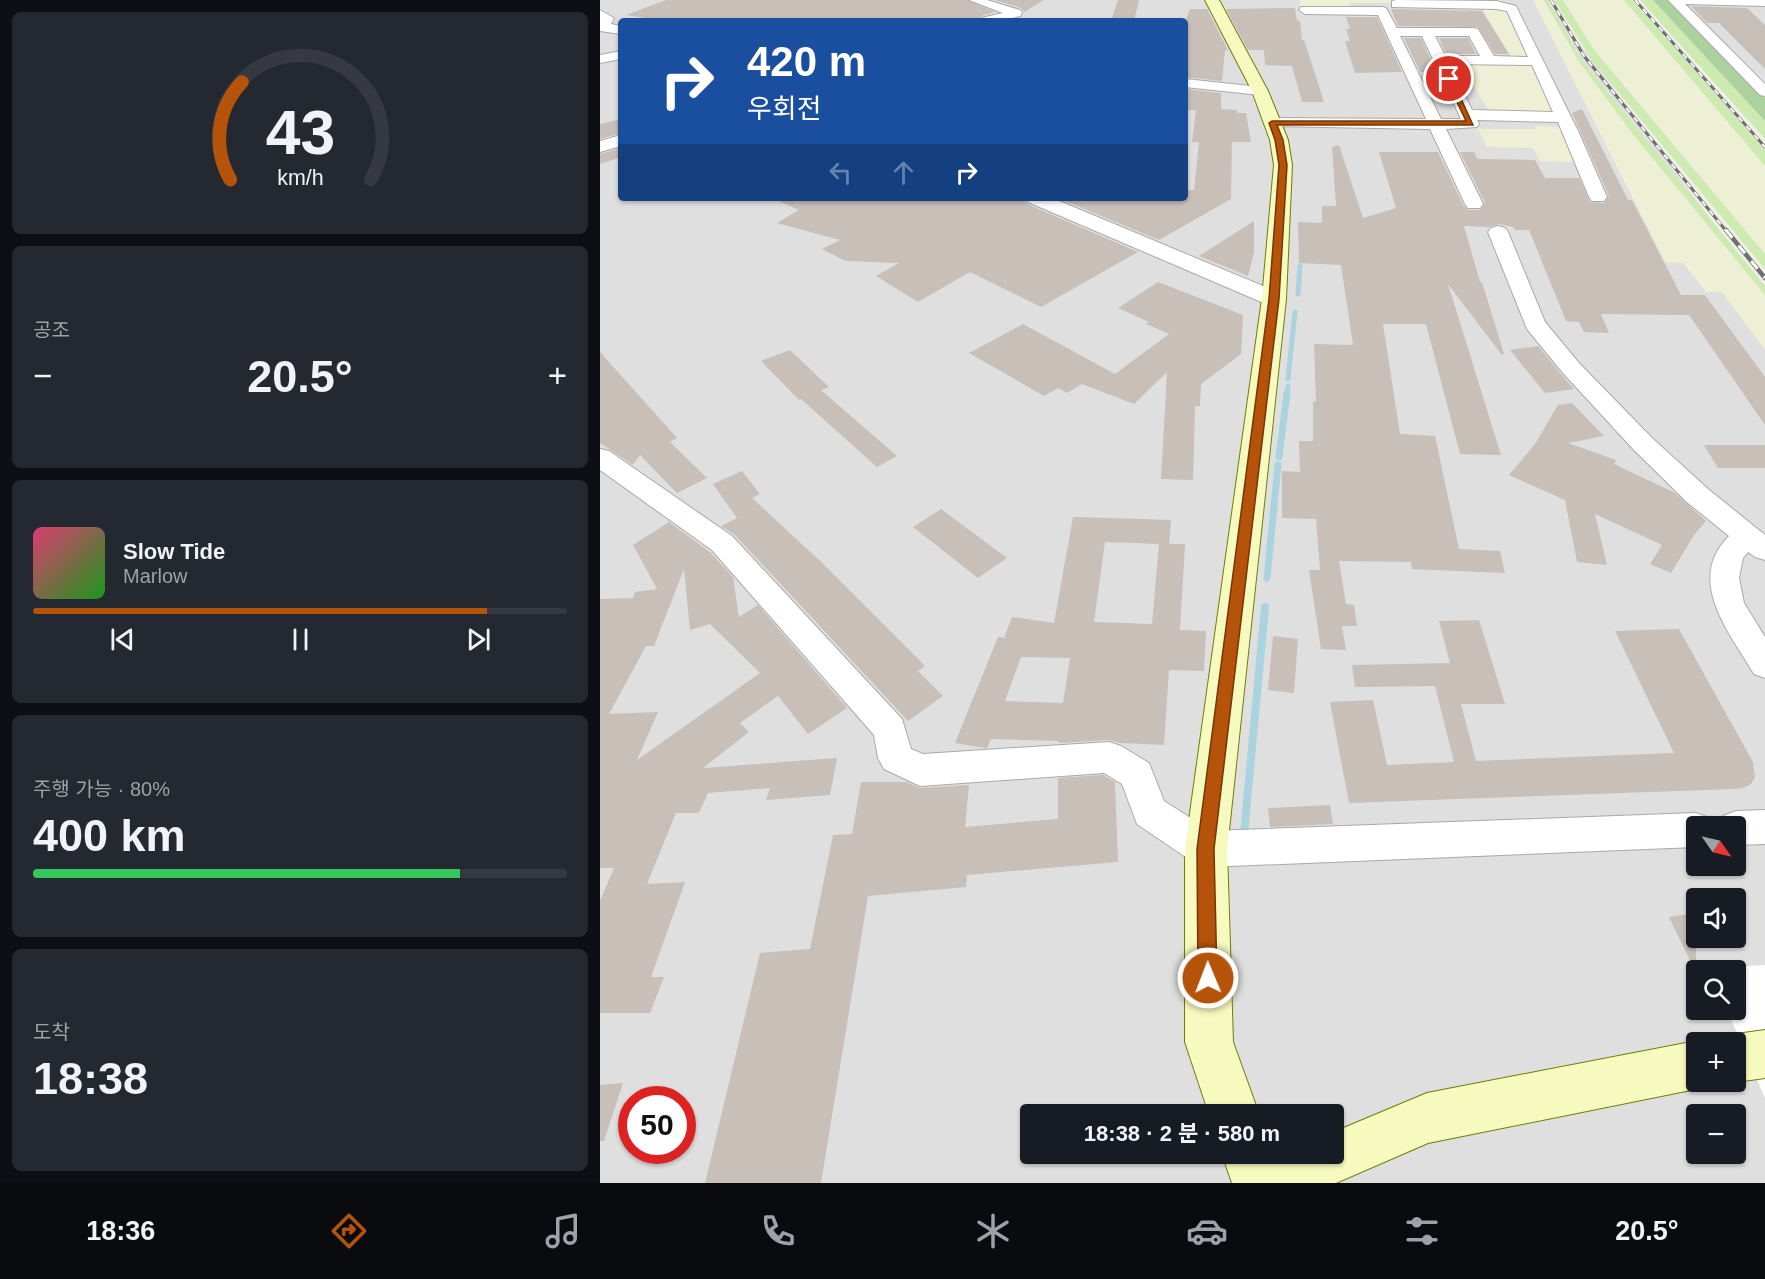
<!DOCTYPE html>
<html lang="ko">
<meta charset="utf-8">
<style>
:root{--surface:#171b24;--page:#242831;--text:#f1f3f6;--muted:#9ea1a6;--line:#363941;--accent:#b45309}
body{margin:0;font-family:Arial,"Noto Sans KR",sans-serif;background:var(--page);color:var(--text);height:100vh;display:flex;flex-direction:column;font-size:22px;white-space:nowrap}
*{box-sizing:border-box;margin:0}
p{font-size:20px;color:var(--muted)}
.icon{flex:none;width:33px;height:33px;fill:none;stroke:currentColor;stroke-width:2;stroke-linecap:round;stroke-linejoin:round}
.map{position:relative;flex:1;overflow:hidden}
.details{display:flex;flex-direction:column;gap:12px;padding:12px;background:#0d0f14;width:600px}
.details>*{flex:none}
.hud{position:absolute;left:18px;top:18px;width:570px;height:183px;border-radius:6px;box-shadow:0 2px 4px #0004;background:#1a4fa0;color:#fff;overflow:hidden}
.needle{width:39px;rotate:124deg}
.tools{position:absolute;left:1086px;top:816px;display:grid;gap:12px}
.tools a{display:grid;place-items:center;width:60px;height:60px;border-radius:6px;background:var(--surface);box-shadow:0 2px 4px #0004;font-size:30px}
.speed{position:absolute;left:18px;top:1086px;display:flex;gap:12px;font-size:30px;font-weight:700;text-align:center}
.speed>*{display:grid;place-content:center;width:78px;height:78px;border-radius:50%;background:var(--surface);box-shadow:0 2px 4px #0004;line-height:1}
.speed .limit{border:9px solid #d22;background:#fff;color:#111}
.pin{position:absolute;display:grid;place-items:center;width:51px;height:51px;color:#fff;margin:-26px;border:3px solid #fff;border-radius:50%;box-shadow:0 2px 6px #0007}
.me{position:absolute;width:66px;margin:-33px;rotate:359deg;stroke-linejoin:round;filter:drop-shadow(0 0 4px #0008)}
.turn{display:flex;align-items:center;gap:21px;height:126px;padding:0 30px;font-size:27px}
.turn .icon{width:78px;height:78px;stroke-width:2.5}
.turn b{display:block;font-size:42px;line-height:51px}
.lanes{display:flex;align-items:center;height:57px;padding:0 30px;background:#0003;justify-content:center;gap:30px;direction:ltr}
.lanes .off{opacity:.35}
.big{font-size:45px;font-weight:700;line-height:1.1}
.details .tile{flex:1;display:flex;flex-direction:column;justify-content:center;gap:9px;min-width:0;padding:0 21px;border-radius:9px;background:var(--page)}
.details .dial{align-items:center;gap:0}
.dial svg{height:156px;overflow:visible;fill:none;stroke:var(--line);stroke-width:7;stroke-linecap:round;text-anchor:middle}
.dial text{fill:var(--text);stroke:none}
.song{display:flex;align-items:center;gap:18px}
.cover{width:72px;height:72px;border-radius:9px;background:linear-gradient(135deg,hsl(340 70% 55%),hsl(120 70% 35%))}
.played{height:6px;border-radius:3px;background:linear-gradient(90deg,var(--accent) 85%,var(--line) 85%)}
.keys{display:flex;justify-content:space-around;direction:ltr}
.heat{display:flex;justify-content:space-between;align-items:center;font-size:33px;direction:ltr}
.charge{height:9px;border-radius:4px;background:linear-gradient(90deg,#34c759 80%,var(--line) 0)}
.trip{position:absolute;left:420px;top:1104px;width:324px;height:60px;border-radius:6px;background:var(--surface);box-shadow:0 2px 4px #0004;font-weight:700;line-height:60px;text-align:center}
.dock{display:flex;height:96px;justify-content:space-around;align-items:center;background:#090b0e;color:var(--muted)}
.dock .icon{width:42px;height:42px}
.dock .selected{color:var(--accent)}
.dock b{font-size:27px;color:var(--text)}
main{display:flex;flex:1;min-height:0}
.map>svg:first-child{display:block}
.residential{fill:#e0dfdf;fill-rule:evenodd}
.farmland{fill:#eef0d5}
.grass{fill:#cdebb0}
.forest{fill:#add19e}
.pier{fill:#fff}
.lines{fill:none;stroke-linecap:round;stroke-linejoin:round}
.stream-far2{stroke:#aad3df;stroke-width:5}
.stream-far1{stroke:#aad3df;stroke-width:7}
.stream{stroke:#aad3df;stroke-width:8}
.building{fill:#c7bfb8;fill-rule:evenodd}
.minor-casing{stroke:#a9a9a9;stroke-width:2}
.tertiary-casing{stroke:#a9a9a9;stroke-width:2}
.secondary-casing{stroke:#707d05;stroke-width:2}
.minor{fill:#fff;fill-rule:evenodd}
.tertiary{fill:#fff;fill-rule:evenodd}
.secondary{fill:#f7fabf;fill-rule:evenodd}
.rail-far1-casing{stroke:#707070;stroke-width:3}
.rail-casing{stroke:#707070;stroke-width:4.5}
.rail-far1{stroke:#fff;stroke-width:2;stroke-dasharray:6;stroke-linecap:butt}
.rail{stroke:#fff;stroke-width:3;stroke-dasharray:10;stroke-linecap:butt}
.route{fill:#b45309;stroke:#753606;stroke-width:1.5}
</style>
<main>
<section class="details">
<div class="tile dial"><svg viewBox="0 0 100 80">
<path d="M14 69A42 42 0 1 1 86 69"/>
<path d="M14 69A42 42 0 0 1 20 19" stroke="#b45309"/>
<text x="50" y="56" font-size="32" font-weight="700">43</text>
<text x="50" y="72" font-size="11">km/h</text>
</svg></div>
<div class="tile"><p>공조</p>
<div class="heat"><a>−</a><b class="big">20.5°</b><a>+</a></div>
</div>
<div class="tile">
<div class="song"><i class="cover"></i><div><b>Slow Tide</b><p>Marlow</p></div></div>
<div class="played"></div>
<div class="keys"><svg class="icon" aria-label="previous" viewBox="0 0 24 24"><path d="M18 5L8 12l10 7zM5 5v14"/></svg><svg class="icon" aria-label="pause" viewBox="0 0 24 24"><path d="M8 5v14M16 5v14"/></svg><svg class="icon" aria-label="next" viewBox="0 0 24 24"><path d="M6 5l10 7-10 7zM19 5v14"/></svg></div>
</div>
<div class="tile"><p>주행 가능 · 80%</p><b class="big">400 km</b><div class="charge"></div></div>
<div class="tile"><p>도착</p><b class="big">18:38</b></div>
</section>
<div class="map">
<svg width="1165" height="1183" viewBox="0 0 1165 1183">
<rect width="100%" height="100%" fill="#f2efe9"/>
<!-- residential -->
<path class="residential" d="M0,0h947l218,292v891h-1165zM21,21h564v177h-564zM1096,826h40v40h-40zM1096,898h40v40h-40zM1096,970h40v40h-40zM1096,1042h40v40h-40zM32,1100h50v50h-50zM430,1114h304v40h-304zM1096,1114h40v40h-40z
M1081,0h84v81z"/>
<!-- farmland -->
<path class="farmland" d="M699,0h202v2l-3,1h-149l1,5h-49z
M933,0h11l34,60 54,73 133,162v55l-43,-58h-16l-23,-29 -18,-1z
M963,0h61l141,166v88l-170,-203z
M881,7l27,4 20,46 -16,2z
M859,62l75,3 21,47 -65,1z
M935,126l26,1 18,35 -39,-1 -7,-13 -46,-1 -9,-18h58z"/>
<!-- grass -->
<path class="grass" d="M944,0h4l30,54 23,30 164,202v9l-133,-162 -54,-73z
M954,0h9l32,51 170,203v15l-172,-207z
M1024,0h8l133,150v16z
M1040,0h13l112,121v18z"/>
<!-- forest -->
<path class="forest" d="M1053,0h16l96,98v23z"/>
<!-- pier -->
<path class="pier" d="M1165,965v133l-38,-88h9v-40h-26l-1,-2z"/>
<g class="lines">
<!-- stream-far2 -->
<path class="stream-far2" d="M698,294l2,-28
M688,379l7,-67
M687,394l1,-8"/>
<!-- stream-far1 -->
<path class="stream-far1" d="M679,457l8,-64
M667,578l11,-113"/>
<!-- stream -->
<path class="stream" d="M644,834l21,-227"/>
</g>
<!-- building -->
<path class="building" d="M66,0h301l28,12 -14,4 -4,5h-311l-40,-6z
M395,0h49l-20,12 -3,-4z
M518,0h21l-5,21h-23z
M1091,6l56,2 18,17v44l-46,-46h-12z
M695,8l2,13h3l2,19h2l20,62h-22l-10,-36 -27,-1 -1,-15h-16l-22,-41z
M590,9h17l21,41h-3l-3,31 -37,-4 1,-57z
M791,9l91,2 27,43h-14l-17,-27 -80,-1z
M746,17h31l25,55 -47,1 -10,-32h5l-4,-12h4z
M804,38h17l15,34h-16z
M839,38h29l8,16h-30z
M585,89l36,4v16l16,1v3h9l5,29h-19l-1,57 -72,41 -101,-42 128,2 1,-10h7l5,-48h-7l4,-32h-11z
M982,109l46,91h4l49,95h24l60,82v48l-76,-110 -88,-1 8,19 -25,-1 -5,-10 -13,-1 -37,-91h-14l-2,-3 -14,-3 -10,3 -25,-1 16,56h2l22,72 -2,1 -54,-71 53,171 -41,-1 -34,-130h-43l17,110 35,2 24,113 41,2 5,22 -93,-4 -1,-7 -72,-1 7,43 8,1 3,21h-15l4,24 -25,-1 -12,-79h11l-4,-51 -34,-1v-47l18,1 -1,-31h14v-40l3,1 -2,-58 39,1 -12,-80 -42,-2 -1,-41 24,1v-17h14l-4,-59 7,-2 24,73 33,-10 -17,-56h59l25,53 5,5h12l5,-7 -25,-51h14l3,7 58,1 10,18h34l11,24 14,1 5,-7 -37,-83z
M21,119v14l-21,6v-15z
M21,148v9l-21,7v-10z
M172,198h251l4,6 111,48 -97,55 -71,-35 -52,30 -42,-26 23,-13 -54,-2 -23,-12 18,-9 -63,-17 22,-13z
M654,221v31l-6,24 -49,-20z
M558,282l85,33 -2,39 -40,30 -1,22h-5l-2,74 -32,-1 6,-107 -33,32 -52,-20 -15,9 -9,-5 -14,8 -75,-43 54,-29 92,50 54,-40 -23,-10 3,-2 -31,-14z
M938,346l23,28 13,15 -29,4 -35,-43z
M190,350l39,37 -8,3 76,66 -20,11 -76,-68 -2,1 -38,-39z
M0,352l77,86 -7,4 37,36 -30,15 -37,-38 -7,10 -33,-22z
M972,403l32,33 -36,7 48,17 -2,4 61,29 31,28 -12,14 -23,38 -21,-9 12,-19 -67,-31 12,51 -30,-3 -12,-62 -56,-25 26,-31 23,-39z
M1104,445h61v23h-47z
M142,471l18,23 -8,4 67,62 106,106 -7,5 25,25 -35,25 -174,-187 -13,-8 16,-8 -24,-34z
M341,509l66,49 -29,20 -65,-51z
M473,517l98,3 -2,24h16l-5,86 26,1 -2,40 -35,-1 -5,75 -44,-2 -11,-3 -50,3v-2l-68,-2 -4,9h-2l-30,-5 43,-106 6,1 8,-21 42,6zM505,542l54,2 -7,80 -58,-2zM421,657l49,1 -7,45 -58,-2z
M69,522l41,30 23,25 6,40 19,-12 89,103 -39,26 -30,-38 -38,27 9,9 -46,36 134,-10 -7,37 -64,5 4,-12 -62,5 -9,20h-23l-29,71 38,-2 -34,95h13l-14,36h-50v-112l14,-33h-14v-269l33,-1 2,-6 22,-3 -24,-44zM84,569l6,61 20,-6 50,49 -123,87 21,-48 -49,2 37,-68h8z
M879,620l26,84h-44l15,57 198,-8 -59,-122 64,-2 74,133 2,15 -4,7 -8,4 -10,1 -384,14 -19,-101 43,-2 14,65 67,-3 -19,-76 -80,1 -3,-22 98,-2 -11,-42z
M673,636l25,3 -4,54 -26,-3z
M503,775l12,7 3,80 -151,13 -1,12 -98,9 -47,287h-116l55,-230 50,-4 23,-114 19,-1 9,-52h45l14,6 49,-3 -4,42 93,-8v-41z
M730,805l3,19 -63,3 -2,-19z
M1096,913v60l-27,-56z
M23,1083l-19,58h-4v-56z"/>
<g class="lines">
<defs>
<path id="minor" d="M369,0h18l33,10 2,3 -2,3 -20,5h-21l2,-3 22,-5z
M796,0l100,1 20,5 63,127 28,64 -3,4h-12l-3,-4 -31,-75 -81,-2 2,4 -2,3 -31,2 37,75 -3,4h-12l-3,-4 -35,-75 -164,-3 -2,-3 8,-5 154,1 -48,-104 -73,-1 -6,-4 2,-3h81l4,1 11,20h76l5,1 16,27 34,1 -21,-46 -11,-2 -104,-2v-6zM800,36h22l39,83h-20zM835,36h34l11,20h-35zM849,64l83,1 21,47 -81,-2z
M1068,0h97v6l-80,-2 80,80v12l-5,-1z
M21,51v8l-21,4v-8z
M585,79l75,8 7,4 -7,4 -75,-8z
M898,226l7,2 3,4 37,90 34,41 73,75 56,51 57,46v25l-10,-3 -7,-5 -5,6 -4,20 5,25 21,34v41l-11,-4c-25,-42 -69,-94 -25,-138l-41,-33 -54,-53 -71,-77 -36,-44 -39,-97 3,-4z
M0,449l9,2 123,85 170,183 9,30 12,5 186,-12 12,4 28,17 15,38 47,30 485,-18 13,5 4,8h-17v21l-490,20 -13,-5 -56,-38 -15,-40 -18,-11 -184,13 -36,-17 -6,-11 -4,-23 -162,-185 -112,-80z
M1165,810v34l-29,1v-19h-18l5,-10 13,-5z"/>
<path id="tertiary" d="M0,10l14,8 -3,6 10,2v8l-21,-3z
M21,135v11l-21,6v-11z
M425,198h27l230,96 4,5 -4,5 -8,2 -8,-2 -238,-102z"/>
<path id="secondary" d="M605,0h14l49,91 20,49 4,25 -6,134 -59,550 6,193 26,72h-50l-24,-72v-193l77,-550 12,-134 -4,-25 -18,-49z
M1165,1030v48l-29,4h-2l2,-40h-18l1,-1 17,-7z
M1096,1041l5,1h-5v40h18l-18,7 -268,54 -92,40h-104l-10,-29h52l1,2 6,-2h53v-22l93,-39z"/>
</defs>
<!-- minor casing -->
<use href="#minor" class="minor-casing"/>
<!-- tertiary casing -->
<use href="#tertiary" class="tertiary-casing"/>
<!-- secondary casing -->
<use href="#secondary" class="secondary-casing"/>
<!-- minor -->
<use href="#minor" class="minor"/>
<!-- tertiary -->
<use href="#tertiary" class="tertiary"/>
<!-- secondary -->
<use href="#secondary" class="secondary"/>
<defs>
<path id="rail-far1" d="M951,0l33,56 143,176
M1035,0l130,147"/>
<path id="rail" d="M1126,230l39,48"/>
</defs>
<!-- rail-far1 casing -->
<use href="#rail-far1" class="rail-far1-casing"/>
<!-- rail casing -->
<use href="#rail" class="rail-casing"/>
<!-- rail-far1 -->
<use href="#rail-far1" class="rail-far1"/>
<!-- rail -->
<use href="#rail" class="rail"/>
</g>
<!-- route -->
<path class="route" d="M849,77l3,2 21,46h-196l6,15 4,25 -8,134 -65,550 3,129 -3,7 -6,3 -7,-3 -3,-7 -1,-129 72,-550 10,-134 -4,-25 -6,-17 3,-2h194l-20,-42z"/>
</svg>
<div class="tools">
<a><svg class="needle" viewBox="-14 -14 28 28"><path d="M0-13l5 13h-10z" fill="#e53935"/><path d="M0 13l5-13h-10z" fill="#9ea1a6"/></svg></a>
<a><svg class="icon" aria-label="sound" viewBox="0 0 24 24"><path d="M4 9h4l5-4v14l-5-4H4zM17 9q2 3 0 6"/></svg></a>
<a><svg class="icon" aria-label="search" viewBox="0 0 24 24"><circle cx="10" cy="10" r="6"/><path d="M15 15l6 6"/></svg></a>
<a>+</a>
<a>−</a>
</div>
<div class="speed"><div class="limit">50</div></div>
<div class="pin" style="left:849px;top:79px;background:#d93025"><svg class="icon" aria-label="arrive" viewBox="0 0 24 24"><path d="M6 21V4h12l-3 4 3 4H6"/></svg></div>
<svg class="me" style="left:608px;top:978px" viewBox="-20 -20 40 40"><circle r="17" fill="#b45309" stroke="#fff" stroke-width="3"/><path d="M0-11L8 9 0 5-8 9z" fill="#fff"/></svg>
<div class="trip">18:38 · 2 분 · 580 m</div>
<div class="hud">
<div class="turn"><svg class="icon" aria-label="right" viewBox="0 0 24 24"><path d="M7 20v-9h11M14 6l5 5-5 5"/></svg><div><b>420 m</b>우회전</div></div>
<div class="lanes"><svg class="icon off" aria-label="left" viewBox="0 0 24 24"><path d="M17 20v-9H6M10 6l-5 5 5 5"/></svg><svg class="icon off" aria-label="ahead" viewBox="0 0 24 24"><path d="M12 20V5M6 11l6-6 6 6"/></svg><svg class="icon" aria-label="right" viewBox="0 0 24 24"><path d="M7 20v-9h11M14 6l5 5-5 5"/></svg></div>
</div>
</div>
</main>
<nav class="dock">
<b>18:36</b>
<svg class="icon selected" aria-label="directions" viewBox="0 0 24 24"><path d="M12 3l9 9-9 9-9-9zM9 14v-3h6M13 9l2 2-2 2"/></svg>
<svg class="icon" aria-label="music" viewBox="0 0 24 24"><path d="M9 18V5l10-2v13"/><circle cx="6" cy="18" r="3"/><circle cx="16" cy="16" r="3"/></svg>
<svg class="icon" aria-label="phone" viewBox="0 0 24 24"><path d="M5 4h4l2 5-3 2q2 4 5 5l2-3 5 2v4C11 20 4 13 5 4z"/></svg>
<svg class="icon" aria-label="climate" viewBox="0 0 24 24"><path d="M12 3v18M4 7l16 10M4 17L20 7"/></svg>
<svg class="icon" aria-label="car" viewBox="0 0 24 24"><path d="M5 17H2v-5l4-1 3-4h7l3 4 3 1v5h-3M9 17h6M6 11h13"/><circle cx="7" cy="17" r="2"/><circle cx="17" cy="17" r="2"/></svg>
<svg class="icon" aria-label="filters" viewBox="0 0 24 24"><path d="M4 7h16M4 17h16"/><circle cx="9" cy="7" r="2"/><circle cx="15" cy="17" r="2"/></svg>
<b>20.5°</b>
</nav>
